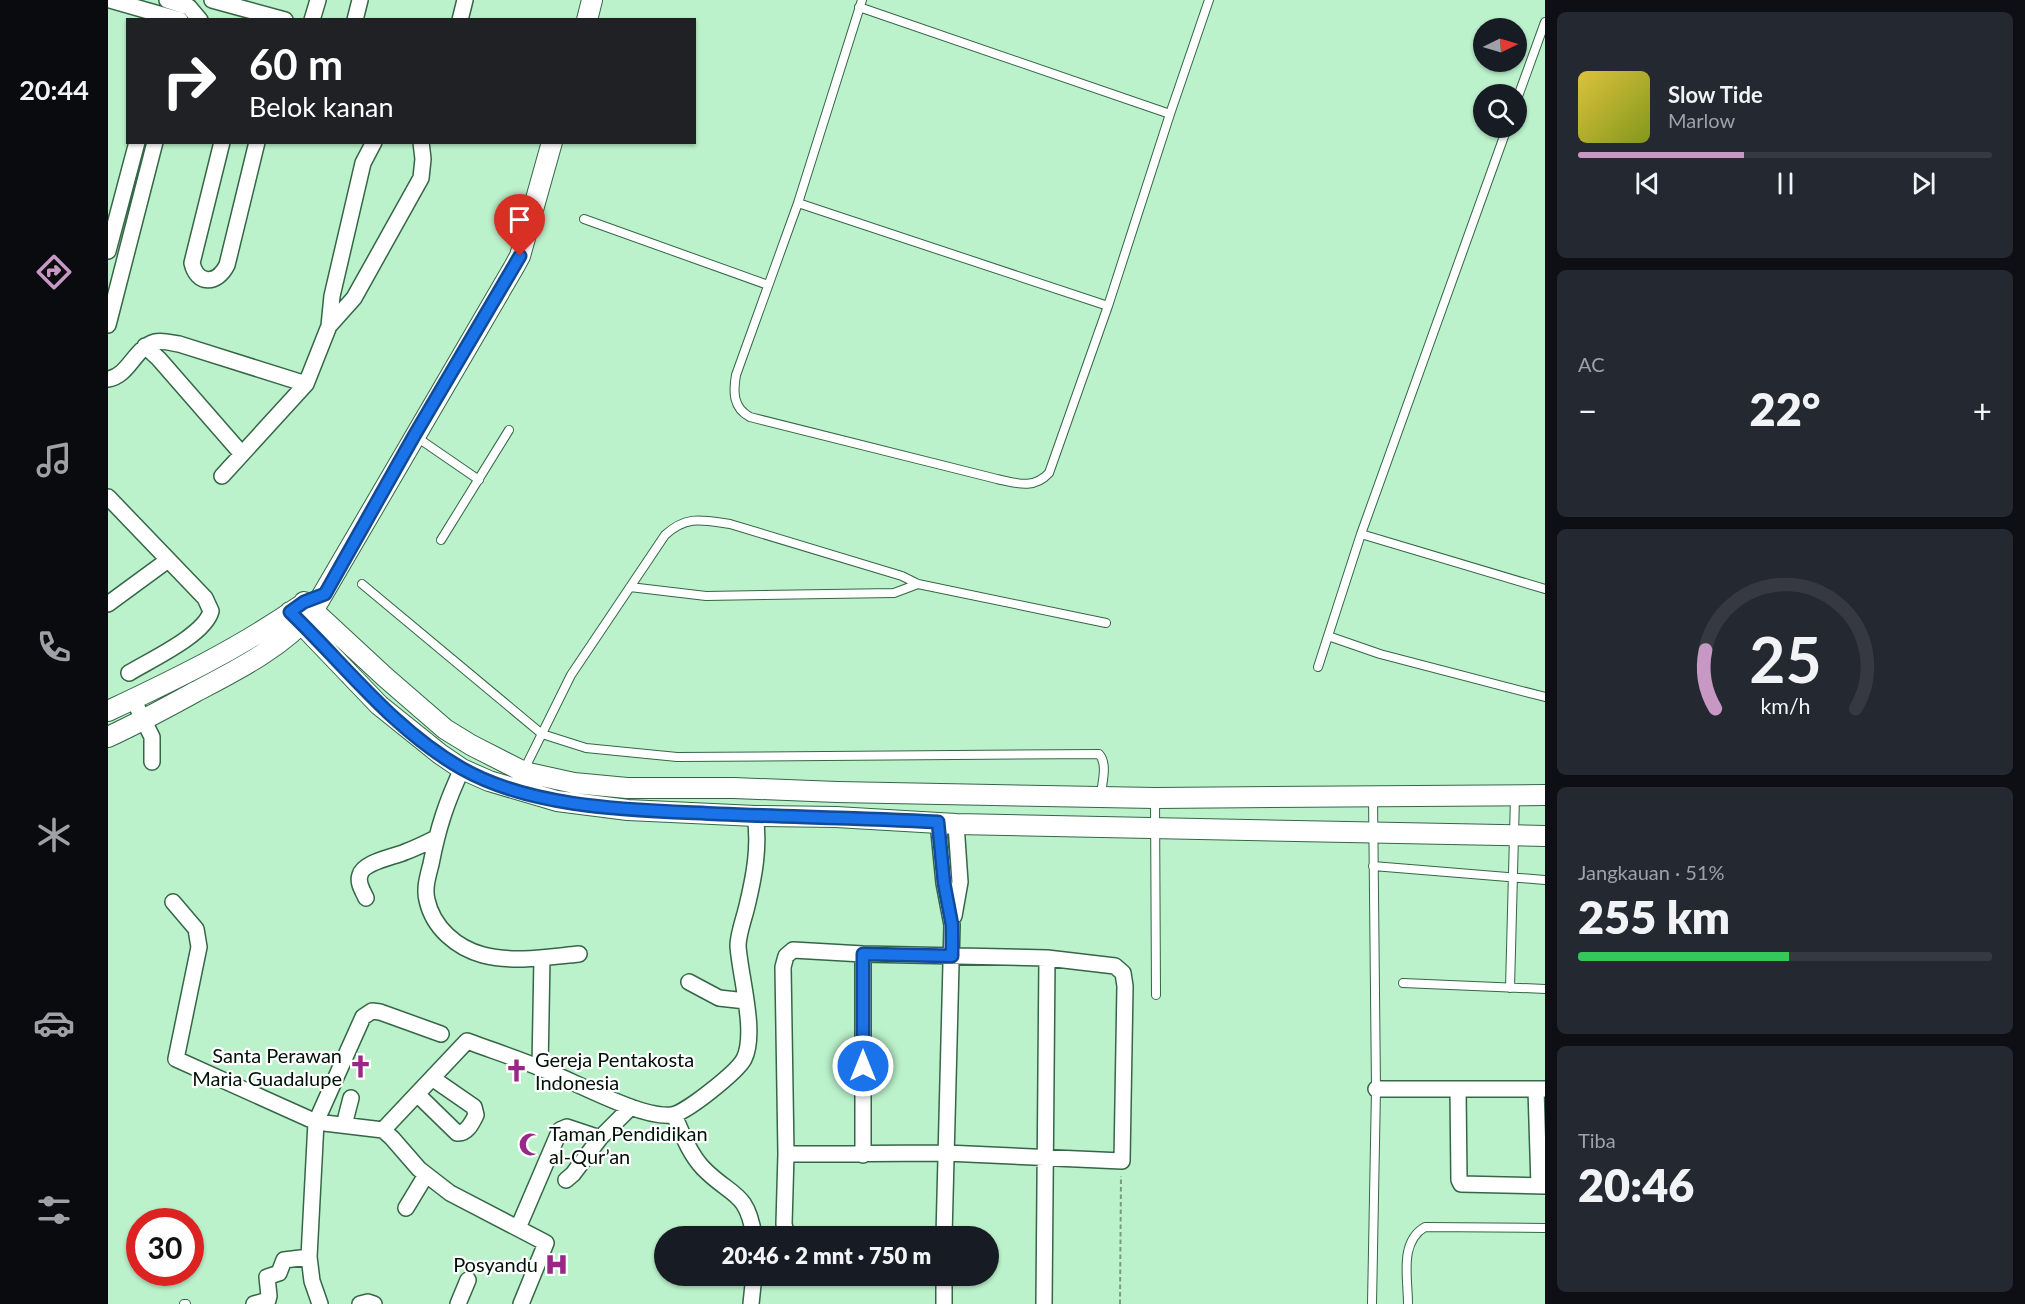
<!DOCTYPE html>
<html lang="id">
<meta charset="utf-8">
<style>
:root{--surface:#171b24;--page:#242831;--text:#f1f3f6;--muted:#9ea1a6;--line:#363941;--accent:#c898c4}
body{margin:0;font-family:Lato,sans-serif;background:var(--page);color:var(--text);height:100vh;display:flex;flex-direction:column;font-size:22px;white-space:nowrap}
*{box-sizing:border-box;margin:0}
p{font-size:20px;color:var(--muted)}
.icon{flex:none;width:33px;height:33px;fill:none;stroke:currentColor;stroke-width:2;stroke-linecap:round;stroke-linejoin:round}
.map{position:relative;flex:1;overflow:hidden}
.sheet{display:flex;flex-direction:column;gap:12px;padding:12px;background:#0d0f14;width:480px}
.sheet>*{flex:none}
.hud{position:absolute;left:18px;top:18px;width:570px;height:126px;border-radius:0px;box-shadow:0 2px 4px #0004;background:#202124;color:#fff;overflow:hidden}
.needle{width:39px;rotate:85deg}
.fabs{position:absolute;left:1365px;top:18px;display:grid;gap:12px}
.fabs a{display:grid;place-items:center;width:54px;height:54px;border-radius:50%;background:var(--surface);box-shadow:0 2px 4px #0004;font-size:30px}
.speed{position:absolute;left:18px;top:1208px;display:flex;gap:12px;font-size:30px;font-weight:700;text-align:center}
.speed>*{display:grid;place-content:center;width:78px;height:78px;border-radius:50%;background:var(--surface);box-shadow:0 2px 4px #0004;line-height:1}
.speed .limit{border:9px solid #d22;background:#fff;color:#111}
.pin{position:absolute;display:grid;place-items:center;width:51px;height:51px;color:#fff;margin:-62px -26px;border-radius:50% 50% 50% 0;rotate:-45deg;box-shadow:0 0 6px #0007}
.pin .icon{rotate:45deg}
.me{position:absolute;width:66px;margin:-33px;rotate:0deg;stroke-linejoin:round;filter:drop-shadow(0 0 4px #0008)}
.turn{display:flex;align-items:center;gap:21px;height:126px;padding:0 24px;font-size:27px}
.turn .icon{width:78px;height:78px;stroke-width:2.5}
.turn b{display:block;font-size:42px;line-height:51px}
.big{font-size:45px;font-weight:800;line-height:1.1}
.sheet .tile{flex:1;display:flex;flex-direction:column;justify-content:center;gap:9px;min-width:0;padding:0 21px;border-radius:9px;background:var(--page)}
.sheet .dial{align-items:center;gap:0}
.dial svg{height:156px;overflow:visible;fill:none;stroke:var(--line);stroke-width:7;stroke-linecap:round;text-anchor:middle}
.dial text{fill:var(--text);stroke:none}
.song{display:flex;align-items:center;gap:18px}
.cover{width:72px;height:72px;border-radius:9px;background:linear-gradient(135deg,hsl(50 70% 55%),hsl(70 70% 35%))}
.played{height:6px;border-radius:3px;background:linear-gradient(90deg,var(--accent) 40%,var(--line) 40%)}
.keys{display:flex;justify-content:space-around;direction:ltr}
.heat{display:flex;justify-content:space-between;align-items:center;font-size:33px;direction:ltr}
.charge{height:9px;border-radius:4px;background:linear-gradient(90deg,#34c759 51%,var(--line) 0)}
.trip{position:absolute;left:546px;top:1226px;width:345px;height:60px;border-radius:30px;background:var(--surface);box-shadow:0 2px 4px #0004;font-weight:800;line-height:60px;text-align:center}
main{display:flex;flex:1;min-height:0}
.tabs{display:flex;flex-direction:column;width:108px;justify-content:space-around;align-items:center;background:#090b0e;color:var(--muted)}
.tabs .icon{width:42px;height:42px}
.tabs .selected{color:var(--accent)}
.tabs b{font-size:27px;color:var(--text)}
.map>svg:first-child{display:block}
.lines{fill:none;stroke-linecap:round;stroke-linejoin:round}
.service-casing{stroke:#356647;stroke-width:10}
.minor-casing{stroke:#356647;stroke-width:18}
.tertiary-casing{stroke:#356647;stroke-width:22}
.path{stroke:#759d81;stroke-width:2;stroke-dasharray:4.5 3;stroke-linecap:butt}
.service{stroke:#fff;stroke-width:8}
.minor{stroke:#fff;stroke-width:15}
.tertiary{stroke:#fff;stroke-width:20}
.route-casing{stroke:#114b97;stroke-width:15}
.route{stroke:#1a73e8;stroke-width:10}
.labels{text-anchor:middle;stroke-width:4.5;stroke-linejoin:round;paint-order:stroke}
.poi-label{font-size:20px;fill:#011206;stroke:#fff;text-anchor:end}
</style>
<main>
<nav class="tabs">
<b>20:44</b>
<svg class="icon selected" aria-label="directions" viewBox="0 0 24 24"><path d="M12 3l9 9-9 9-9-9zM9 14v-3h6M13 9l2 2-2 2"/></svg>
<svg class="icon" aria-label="music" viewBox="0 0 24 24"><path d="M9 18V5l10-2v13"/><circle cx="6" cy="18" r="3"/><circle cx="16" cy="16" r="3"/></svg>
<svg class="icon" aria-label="phone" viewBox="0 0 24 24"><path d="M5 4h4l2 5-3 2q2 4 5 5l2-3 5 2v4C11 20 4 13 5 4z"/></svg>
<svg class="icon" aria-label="climate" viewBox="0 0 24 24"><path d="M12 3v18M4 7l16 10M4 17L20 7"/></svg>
<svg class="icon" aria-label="car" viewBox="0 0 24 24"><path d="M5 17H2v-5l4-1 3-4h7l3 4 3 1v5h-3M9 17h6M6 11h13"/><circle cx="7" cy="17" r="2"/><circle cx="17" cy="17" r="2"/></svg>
<svg class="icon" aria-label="filters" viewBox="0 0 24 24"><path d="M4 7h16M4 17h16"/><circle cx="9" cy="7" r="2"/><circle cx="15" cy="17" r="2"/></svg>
</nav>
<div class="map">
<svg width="1437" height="1304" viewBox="0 0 1437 1304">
<rect width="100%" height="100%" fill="#bbf1cb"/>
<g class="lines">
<defs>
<path id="service" d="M754,0l-64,203 -62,172c-3,17 -3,33 14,42l247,62c19,4 36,11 52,-6l59,-167 62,-192 39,-114
M751,7l311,107
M1408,102l29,-80
M690,203l310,103
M476,219l184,66
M307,436l64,44
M1253,534l184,55
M333,540l68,-110
M254,584l180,150 44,14 91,9 422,-3c9,10 3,28 2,41
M522,587l76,9 188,-3 24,-9
M1220,636l52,18 165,43
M1210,667l43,-133 146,-406
M415,772l48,-97 94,-140c22,-20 37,-15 65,-11l172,52 16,8 188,39
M1047,799l1,196
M1265,866l172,14
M1295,983l142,6
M1402,988l5,-191
M76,1304h2
M1264,1304l4,-215 -3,-293
M1300,1304c0,-26 -9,-62 17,-77l120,1"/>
<path id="minor" d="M2,0l70,20
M59,0l22,7 11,13
M104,0l73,20
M204,20l6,-20
M247,20l5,-20
M352,20l5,-20
M114,142l-30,121c5,22 25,22 35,2l30,-123
M0,251l29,-109
M0,325l47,-183
M221,326l25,-28 67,-120 2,-19 -2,-17
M37,346l14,13 82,94
M0,379c21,-3 26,-31 47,-37 7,-2 17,1 24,2l127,40
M114,476l84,-92 23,-58 3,-30 31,-133 11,-21
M0,497l97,101 6,13c-6,24 -61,49 -82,62
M0,604l60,-44
M25,699l19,38v25
M354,769c-16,34 -24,59 -31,95 -3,12 -7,24 -4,36 6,28 30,48 56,55 31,8 65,2 96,-1
M830,822l6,61 8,42 -8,311
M258,898c-3,-7 -9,-15 -6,-23 3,-13 34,-18 45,-23 11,-4 21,-9 31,-14
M65,902l23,27 3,18 -23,112 140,63 67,8 9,8 27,31 31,24 96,50 -25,61
M846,916l6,-34 -4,-58
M581,982l30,16 27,3
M432,1068l2,-110
M1268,1089h169
M1350,1089l1,91 2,4 84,2
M1428,1089l3,97
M309,1094l40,39c10,1 15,-10 19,-18l-2,-8 -42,-29
M566,1115c8,18 15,38 29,53 28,29 44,22 51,68
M236,1125l7,-27
M275,1130l84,-89c24,9 49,17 73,27 32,12 101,51 132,47 14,-2 65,-43 72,-56 13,-26 -4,-83 -6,-113 0,-12 6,-27 9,-40 7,-29 13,-60 8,-90
M678,1154l160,-1 176,8 3,-175 -2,-13 -8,-7 -68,-8 -184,-4 -70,-4 -7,6 -3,11 3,187 -2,70 3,12
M755,1155v-201
M458,1180l7,-6 27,-36 31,-31
M298,1208l20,-33
M410,1228l42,-98 7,-3 33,11
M201,1257l3,24 8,23
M836,1275v29
M146,1304l14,-4 1,-4 -2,-19 12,-4 5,-13 25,-3 7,-135 47,-105 9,-6 8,1 61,22
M252,1304l8,-2 6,2
M350,1304l10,-24
M643,1304l3,-29
M936,1304l3,-346"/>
<path id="tertiary" d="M479,20l5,-20
M196,602l81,75 60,52 26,16 53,27 50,11 53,5h107l103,4 318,6 390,-3
M182,612l89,93 61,49 22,15 27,12 68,20 71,9 127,6 81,1 120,7 589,12
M0,711c66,-31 132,-63 192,-105
M0,737c30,-14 58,-29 87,-45 42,-22 88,-45 118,-81l201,-344 6,-11 32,-114"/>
</defs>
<!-- service casing -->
<use href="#service" class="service-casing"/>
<!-- minor casing -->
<use href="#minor" class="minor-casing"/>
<!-- tertiary casing -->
<use href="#tertiary" class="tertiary-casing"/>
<!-- path -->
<path class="path" d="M1012,1304l1,-128"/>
<!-- service -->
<use href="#service" class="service"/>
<!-- minor -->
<use href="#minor" class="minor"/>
<!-- tertiary -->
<use href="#tertiary" class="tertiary"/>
</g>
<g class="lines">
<defs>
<path id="route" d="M412,256l-106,180 -89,158 -21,8 -14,10c56,54 103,117 171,156 73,42 177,42 258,46 73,3 146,4 219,8l6,61 8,42v31l-89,-2v112"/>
</defs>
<!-- route casing -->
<use href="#route" class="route-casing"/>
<!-- route -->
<use href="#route" class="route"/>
</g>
<!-- icons -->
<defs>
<symbol id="church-bare" viewBox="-9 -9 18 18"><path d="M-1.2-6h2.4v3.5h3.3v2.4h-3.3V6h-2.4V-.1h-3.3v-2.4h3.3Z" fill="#972887" stroke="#fff" stroke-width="2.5" paint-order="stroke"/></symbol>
<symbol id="mosque-bare" viewBox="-9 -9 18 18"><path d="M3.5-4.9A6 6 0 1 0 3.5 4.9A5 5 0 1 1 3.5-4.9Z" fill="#972887" stroke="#fff" stroke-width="2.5" paint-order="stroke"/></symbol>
<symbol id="hospital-bare" viewBox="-9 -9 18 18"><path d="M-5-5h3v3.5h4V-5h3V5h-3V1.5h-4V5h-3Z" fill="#972887" stroke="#fff" stroke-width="2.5" paint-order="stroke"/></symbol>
</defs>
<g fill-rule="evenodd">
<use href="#church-bare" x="236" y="1050" width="33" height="33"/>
<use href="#church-bare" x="392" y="1054" width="33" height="33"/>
<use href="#mosque-bare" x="406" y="1128" width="33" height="33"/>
<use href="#hospital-bare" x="432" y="1248" width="33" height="33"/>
</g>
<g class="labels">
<!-- poi labels -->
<g class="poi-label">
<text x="234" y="1063">Santa Perawan<tspan x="234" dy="23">Maria Guadalupe</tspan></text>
<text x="427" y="1067" text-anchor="start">Gereja Pentakosta<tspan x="427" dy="23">Indonesia</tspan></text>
<text x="441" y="1141" text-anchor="start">Taman Pendidikan<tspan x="441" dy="23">al-Qur’an</tspan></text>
<text x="430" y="1272">Posyandu</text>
</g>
</g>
</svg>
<div class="fabs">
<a><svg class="needle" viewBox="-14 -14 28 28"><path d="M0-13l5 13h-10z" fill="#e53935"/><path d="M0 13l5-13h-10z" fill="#9ea1a6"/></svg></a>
<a><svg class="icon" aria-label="search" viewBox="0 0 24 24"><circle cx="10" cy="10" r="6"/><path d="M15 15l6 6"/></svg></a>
</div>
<div class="speed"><div class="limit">30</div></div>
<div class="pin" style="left:412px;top:256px;background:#d93025"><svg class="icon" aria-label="arrive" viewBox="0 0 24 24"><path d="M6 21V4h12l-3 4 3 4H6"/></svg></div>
<svg class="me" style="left:755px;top:1066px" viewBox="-20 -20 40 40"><circle r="17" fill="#1a73e8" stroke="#fff" stroke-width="3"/><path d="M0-11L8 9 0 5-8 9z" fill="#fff"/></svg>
<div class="trip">20:46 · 2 mnt · 750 m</div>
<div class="hud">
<div class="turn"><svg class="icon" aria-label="right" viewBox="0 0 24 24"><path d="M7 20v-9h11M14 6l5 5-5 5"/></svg><div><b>60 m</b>Belok kanan</div></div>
</div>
</div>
<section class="sheet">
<div class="tile">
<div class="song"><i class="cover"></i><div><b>Slow Tide</b><p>Marlow</p></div></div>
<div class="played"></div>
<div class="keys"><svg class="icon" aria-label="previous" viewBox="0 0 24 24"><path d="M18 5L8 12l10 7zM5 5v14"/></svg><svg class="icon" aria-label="pause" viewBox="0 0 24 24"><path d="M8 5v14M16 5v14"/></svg><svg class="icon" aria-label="next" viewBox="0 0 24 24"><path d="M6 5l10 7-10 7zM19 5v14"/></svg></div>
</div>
<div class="tile"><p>AC</p>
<div class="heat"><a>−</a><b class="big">22°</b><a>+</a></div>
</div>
<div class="tile dial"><svg viewBox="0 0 100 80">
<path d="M14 69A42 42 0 1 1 86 69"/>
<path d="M14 69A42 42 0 0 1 9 39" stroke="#c898c4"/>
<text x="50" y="56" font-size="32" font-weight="700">25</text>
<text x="50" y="72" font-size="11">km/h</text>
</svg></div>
<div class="tile"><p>Jangkauan · 51%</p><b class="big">255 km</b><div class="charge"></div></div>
<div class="tile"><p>Tiba</p><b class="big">20:46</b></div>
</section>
</main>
